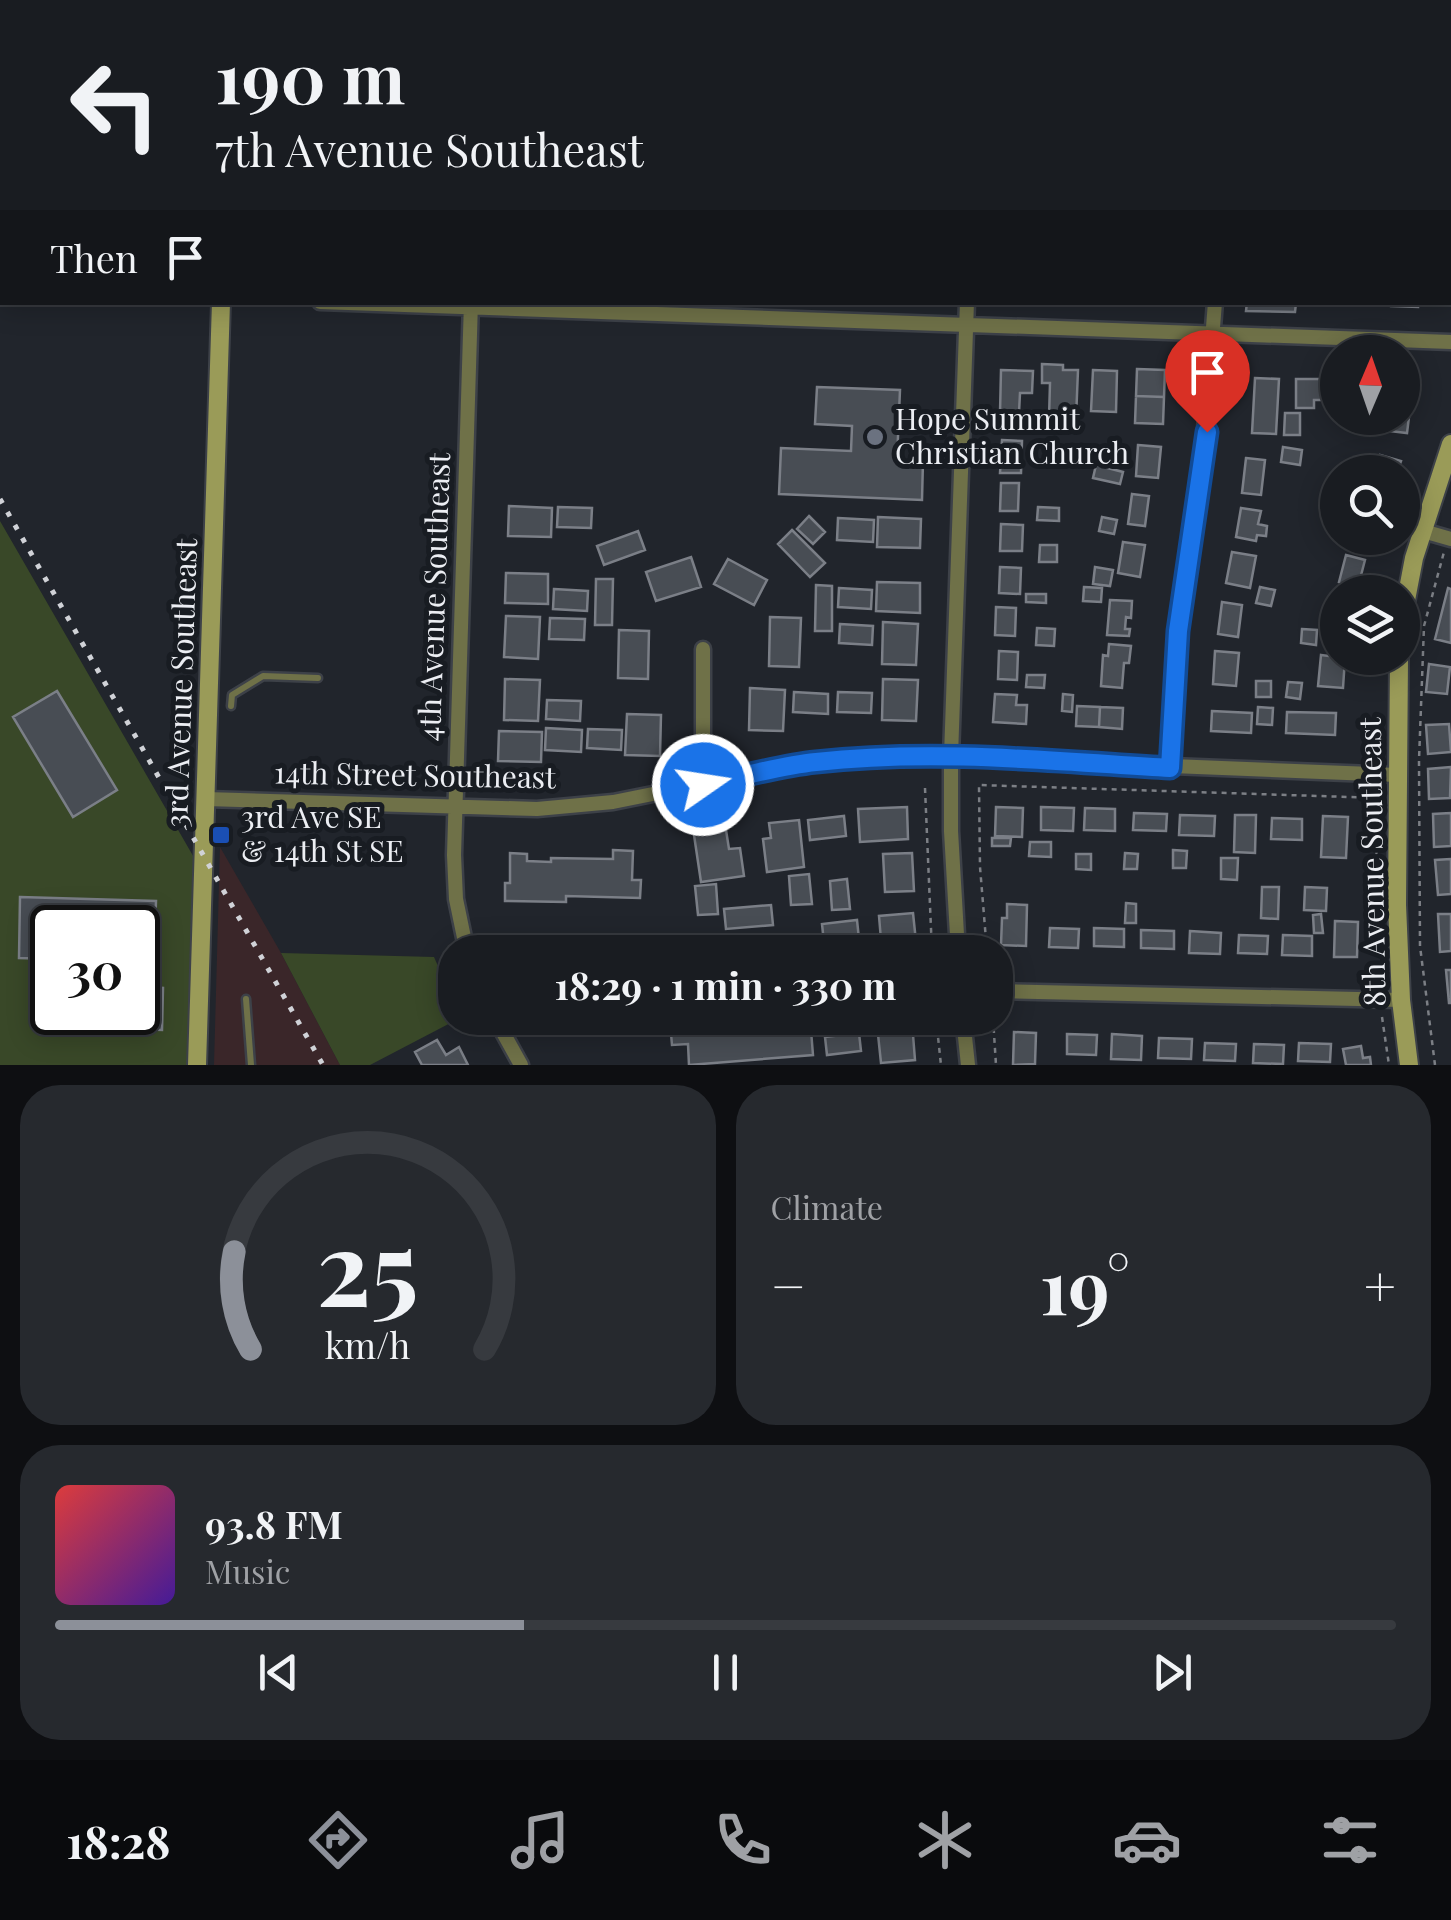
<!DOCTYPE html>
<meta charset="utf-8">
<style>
:root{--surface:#191c21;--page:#26292e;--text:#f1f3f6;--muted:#9fa1a5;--line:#373a3f;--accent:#8c9099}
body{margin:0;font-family:"Playfair Display",serif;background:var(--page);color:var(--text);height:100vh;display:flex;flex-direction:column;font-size:38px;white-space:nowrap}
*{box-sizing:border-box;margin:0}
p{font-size:32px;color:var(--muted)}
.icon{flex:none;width:55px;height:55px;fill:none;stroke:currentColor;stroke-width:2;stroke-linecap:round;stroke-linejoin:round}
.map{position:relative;height:1065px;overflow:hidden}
.sheet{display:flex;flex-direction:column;gap:20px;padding:20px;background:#0e0f12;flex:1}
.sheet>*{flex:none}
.banner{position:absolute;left:0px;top:0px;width:1452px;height:305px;box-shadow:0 5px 25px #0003,0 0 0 2px var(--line);background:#191c21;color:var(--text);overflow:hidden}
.needle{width:65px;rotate:2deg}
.fabs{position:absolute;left:1320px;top:335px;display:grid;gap:20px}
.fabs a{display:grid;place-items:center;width:100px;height:100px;border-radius:50%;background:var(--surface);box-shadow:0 5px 25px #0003,0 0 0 2px var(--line);font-size:50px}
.speed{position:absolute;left:30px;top:905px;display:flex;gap:20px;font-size:50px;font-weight:700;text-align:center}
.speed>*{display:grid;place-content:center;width:130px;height:130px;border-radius:50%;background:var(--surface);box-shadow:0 5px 25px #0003,0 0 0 2px var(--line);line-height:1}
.speed .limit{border:5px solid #111;border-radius:15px;background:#fff;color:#111}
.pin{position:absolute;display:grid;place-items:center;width:85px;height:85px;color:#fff;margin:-102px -42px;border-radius:50% 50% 50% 0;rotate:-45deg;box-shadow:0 0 10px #0007}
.pin .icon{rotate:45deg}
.me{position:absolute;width:110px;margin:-55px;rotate:77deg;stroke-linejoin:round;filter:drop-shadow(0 0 8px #0008)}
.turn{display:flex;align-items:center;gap:35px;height:210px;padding:0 50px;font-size:45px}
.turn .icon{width:130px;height:130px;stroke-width:2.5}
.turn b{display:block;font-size:70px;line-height:85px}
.then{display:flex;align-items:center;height:95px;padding:0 50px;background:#0003;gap:20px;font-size:38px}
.big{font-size:75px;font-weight:700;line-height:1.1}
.sheet .tile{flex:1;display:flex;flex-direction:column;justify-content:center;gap:15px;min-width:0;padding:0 35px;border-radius:40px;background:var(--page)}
.sheet .dial{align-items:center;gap:0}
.dial svg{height:260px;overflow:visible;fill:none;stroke:var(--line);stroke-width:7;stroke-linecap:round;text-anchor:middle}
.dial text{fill:var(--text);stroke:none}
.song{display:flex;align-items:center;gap:30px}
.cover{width:120px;height:120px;border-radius:15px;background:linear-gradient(135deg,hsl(0 70% 55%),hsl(260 70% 35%))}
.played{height:10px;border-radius:5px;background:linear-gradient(90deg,var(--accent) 35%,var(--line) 35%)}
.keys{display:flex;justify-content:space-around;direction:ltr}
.heat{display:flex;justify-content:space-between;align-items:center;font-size:55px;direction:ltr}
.sheet .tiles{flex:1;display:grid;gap:20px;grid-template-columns:1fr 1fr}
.tile:last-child{grid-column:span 2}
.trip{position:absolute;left:438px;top:935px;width:575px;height:100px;border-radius:40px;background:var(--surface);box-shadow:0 5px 25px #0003,0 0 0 2px var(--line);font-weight:700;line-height:100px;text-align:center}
.menu{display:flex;height:160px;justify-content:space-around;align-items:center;background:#0a0b0d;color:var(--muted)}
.menu .icon{width:70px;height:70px}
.menu .on{color:var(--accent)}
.menu b{font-size:45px;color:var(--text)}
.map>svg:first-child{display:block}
.industrial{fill:#3a2629}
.green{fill:#394828;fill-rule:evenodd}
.building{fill:#484d54;stroke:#7b7f87;stroke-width:2.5}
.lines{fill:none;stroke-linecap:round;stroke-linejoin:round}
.lane-casing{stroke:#3d4148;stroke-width:11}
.street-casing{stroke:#3d4148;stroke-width:19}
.secondary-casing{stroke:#3d4148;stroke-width:22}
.path{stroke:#7c7f85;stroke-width:2.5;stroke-dasharray:5 5;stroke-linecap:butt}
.lane{stroke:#6f7148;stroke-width:6}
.street{stroke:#6f7148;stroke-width:14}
.secondary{stroke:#9a9b58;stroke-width:18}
.rail{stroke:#d0d2d7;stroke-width:5;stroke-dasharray:5 10;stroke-linecap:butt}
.route-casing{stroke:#114b97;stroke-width:25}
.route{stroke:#1a73e8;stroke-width:18}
.worship-dot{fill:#6b7280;stroke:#181c22;stroke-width:4}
.transit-dot{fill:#1a4fb4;stroke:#181c22;stroke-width:4}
.labels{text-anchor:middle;stroke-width:10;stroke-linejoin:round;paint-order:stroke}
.poi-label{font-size:30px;fill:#eceef3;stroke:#181c22;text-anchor:start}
.street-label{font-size:30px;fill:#eceef3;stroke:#181c22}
</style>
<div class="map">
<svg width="1451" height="1065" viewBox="0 0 1451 1065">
<rect width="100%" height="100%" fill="#21252c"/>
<!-- industrial -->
<path class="industrial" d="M220,847l61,106 59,112h-126z"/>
<!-- green -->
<path class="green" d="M0,521l196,340 -8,204h-188zM52,928h86v84h-86z
M281,953l153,4 21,48v13h5l-90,47h-30z"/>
<!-- building -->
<path class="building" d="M1247,302h56l-7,1 -1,9 -49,-1z
M1391,302h27v5l-27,-1z
M1042,364l21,1v5h15l-2,49 -27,-1 1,-35h-8z
M1137,369l28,1 -1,27 -28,-1z
M1001,370l32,1 -1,22h-12l-1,20h-19z
M1093,370l24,1 -1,41 -25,-1z
M1255,378l24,1 -3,55 -24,-1z
M1296,379h32v21h-14v8h-18z
M1402,384l11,1 -6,48 -18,-2 2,-13h11z
M817,387l83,3 -3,70 26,1 -1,39 -143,-6 2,-46 70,3 1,-25 -37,-2z
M1136,396l28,1 -1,27 -28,-1z
M1285,413h15v22h-16z
M1001,418l25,1v12l-25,-2z
M1002,440l20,1 -1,32h-21z
M1138,445l23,2 -3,31 -22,-2z
M1283,447l19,3 -2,15 -19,-3z
M1380,455l21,6 -4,11h-22z
M1246,458l19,2 -4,35 -19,-2z
M1096,465l27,7 -3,12 -27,-6z
M1001,483h18l-1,28h-18z
M1132,494l17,2 -4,30 -17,-2z
M509,506l43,2 -1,29 -43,-1z
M558,507l34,1 -1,20 -34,-1z
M1038,507l21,1v13l-22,-1z
M1241,508l20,3 -3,13 9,2 -1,10 -9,-1 -1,6 -20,-4z
M809,516l16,16 -12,12 -16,-15z
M878,517l43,2 -1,29 -43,-1z
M1102,517l15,3 -3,14 -15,-3z
M838,518l36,2 -1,22 -36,-2z
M1001,524l22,1 -1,26h-22z
M792,530l33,33 -15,14 -32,-33z
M638,531l7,19 -41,15 -7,-19z
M1123,542l22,3 -5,32 -22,-4z
M1040,545h17v17h-18z
M1232,552l24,4 -6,32 -24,-5z
M1346,555l19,5 -7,27 -19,-5z
M691,557l10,30 -45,14 -10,-29z
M728,559l39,21 -13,25 -40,-21z
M1000,567l21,1 -1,26 -21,-1z
M1095,567l18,3 -3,16 -17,-2z
M506,573l42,1v30l-43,-1z
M596,579h17l-1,46h-17z
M877,582l43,1v30l-44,-2z
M816,585l16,1v45h-17z
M1084,587l18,1 -1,14 -18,-1z
M1260,587l15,3 -4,16 -15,-3z
M839,588l33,2 -1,19 -33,-2z
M1448,588l3,1v54l-16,-4z
M554,589l34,2 -1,20 -34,-2z
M1026,594h20v9l-20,-1z
M1335,599l3,1v34l-9,-1z
M1110,600l22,1 -1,17 -5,-1 -1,12h5l-1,7 -22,-1z
M1222,602l20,3 -4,32 -20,-3z
M996,607l20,1 -1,28 -20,-1z
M506,616l34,1 -2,42 -34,-2z
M770,617l31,1 -2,49 -30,-1z
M550,618l35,1 -1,21 -35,-1z
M883,622l35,2 -2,41 -34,-1z
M840,624l33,2 -1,19 -33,-2z
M1037,628l18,1 -1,17 -18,-1z
M1302,629l15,1 -1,15 -15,-2z
M619,630l30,1 -1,48 -30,-1z
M1109,644l22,2 -2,17h-5l-2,25 -21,-2 2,-31 5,1z
M999,651l19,1 -1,28 -19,-1z
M1215,651l24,2 -3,33 -23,-2z
M1321,655l24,3 -2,30 -25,-2z
M1429,664l21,3 -3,27 -21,-2z
M1027,675h18l-1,13 -18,-1z
M505,679l35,1 -2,41 -34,-1z
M883,679l35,1 -2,41 -34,-1z
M1256,681h15v16h-15z
M1288,682l14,1 -2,16 -14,-2z
M750,688l35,2 -2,41 -34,-1z
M57,691l60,99 -44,27 -60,-100z
M794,692l34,2v20l-35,-2z
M838,692l34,1 -1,20 -34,-1z
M995,694l22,1 -1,10h11l-1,19 -33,-2z
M1063,694l10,1 -1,17 -10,-1z
M547,700l34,1 -1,20 -34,-2z
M1077,706l23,1 -1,20 -23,-1z
M1100,707l23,1 -1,21 -23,-2z
M1258,707l15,1 -1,17 -15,-1z
M1212,711l40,2 -1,20 -40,-2z
M1287,712l49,1 -1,22 -49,-2z
M627,714l34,1 -1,41 -35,-1z
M1449,724l2,28 -23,2 -2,-29z
M546,728l36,2 -1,22 -36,-2z
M588,729l34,1 -1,20 -34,-2z
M499,731l43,1 -1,30 -43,-1z
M1451,767l-1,31 -21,1 -1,-30z
M907,807l1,32 -48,3 -2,-33z
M996,807l27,1 -1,29 -27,-1z
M1041,807l33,1 -1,23 -32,-1z
M1085,808l30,1v22l-31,-1z
M1134,813l33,1 -1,17 -33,-1z
M1451,813v33l-17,1 -1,-33z
M1180,815l35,1 -1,20 -35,-1z
M1235,815h21l-1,38 -21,-1z
M844,816l2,20 -36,4 -2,-20z
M1323,816l25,1 -2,41 -25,-1z
M1272,818l30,1v21l-31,-1z
M799,820l5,47 -37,5 -4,-33 8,-1 -2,-15z
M726,830l3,19 11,-1 4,28 -43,6 -7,-47z
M992,838h19l-1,8h-18z
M1030,842h21v15l-22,-1z
M613,850l20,1 -1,29h9l-1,18 -74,-2v6l-61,-1v-18h5v-30l17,1v7l24,1v-4l62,1z
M1173,850l14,1 -1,17h-13z
M912,853l2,38 -29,1 -2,-38z
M1125,853l13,1 -1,15h-13z
M1076,854h15v16l-15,-1z
M1221,858h17l-1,22 -16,-1z
M1451,859v35l-13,1 -3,-35z
M809,874l3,30 -21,1 -2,-29z
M847,879l3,30 -18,1 -2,-29z
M716,884l2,30 -20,1 -3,-29z
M1262,887h17l-1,32 -17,-1z
M1305,887l22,1 -1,23 -22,-1z
M20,897l136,4 -2,61 -16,-1v-33h-86v31l-33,-1z
M1126,903l10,1v19h-11z
M1007,904l20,1 -1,41 -25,-1 1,-27h5z
M771,905l2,20 -47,4 -2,-20z
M913,913l4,38 -35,1 -3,-36z
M1321,914l2,19h-9l-1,-18z
M1438,914h13v37l-11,1z
M857,920l2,19 -35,4 -2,-19z
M1335,921l23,1 -1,35h-23z
M1050,928l29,1 -1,19 -29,-1z
M1094,928l30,1v18l-30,-1z
M1141,930l33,1v18l-33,-1z
M1190,931l31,2 -1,21 -31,-1z
M1239,935l29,1 -1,18 -29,-1z
M1283,935l29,1v20l-30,-1z
M781,941l1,11h-121z
M1446,970h5v33h-2z
M138,986l25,2 -1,42 -79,-3 1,-15h54z
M723,1018h87l3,37 -124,10 -1,-21 -16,1 -2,-23z
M912,1022l3,38 -34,3 -4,-38z
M1014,1032l22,1 -1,31 -22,1z
M859,1033l2,18 -34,4 -2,-18z
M1067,1034l30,1 -1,20 -29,-1z
M1112,1034l30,2 -1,24 -30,-1z
M1159,1038l33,1 -1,20 -33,-1z
M437,1040l9,15 13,-8 9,18h-46l-7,-13z
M1205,1043l31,1 -1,17 -31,-1z
M1299,1043l32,1 -1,18 -32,-1z
M1254,1044l30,1 -1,19 -30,-1z
M1361,1046l2,12 7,-1 1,8h-25l-3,-16z"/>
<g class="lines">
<defs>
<path id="lane" d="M320,0l8,2
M278,2v-2
M231,706l1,-11 31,-19 55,2
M246,999l5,66"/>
<path id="street" d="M480,2v-2
M728,2v-2
M976,2v-2
M1225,2v-2
M320,302l1131,40
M1423,531l28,8
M1169,768l4,-89 27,-186 15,-191
M703,785v-136
M206,799l331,10 76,-7 199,-40 107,-6 478,19
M467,952l-11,-53 -2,-44 17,-553
M958,952l-7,-121v-75l16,-454
M995,991l406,9
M495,1018l26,47
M963,1018l5,47"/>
<path id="secondary" d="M230,2v-2
M1402,621l12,-63 37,-114
M1399,658l-2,247 4,95 8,65
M197,1065l24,-763"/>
</defs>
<!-- lane casing -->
<use href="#lane" class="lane-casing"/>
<!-- street casing -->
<use href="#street" class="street-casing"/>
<!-- secondary casing -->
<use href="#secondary" class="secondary-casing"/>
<!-- path -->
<path class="path" d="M925,788l7,164
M1375,792l5,192
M987,952l-7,-85 -1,-82 401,13
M1382,1017l7,48
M936,1018l5,47
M993,1018l3,47
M1435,1065l-15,-119 -1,-186 5,-134 20,-74"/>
<!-- lane -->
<use href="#lane" class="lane"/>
<!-- street -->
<use href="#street" class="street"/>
<!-- secondary -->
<use href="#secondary" class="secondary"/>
<!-- rail -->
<path class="rail" d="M0,499l323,566"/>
</g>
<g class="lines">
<defs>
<path id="route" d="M703,785c37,-8 75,-19 113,-23 117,-13 236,-1 354,6l8,-137 29,-199"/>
</defs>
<!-- route casing -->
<use href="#route" class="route-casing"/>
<!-- route -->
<use href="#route" class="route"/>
</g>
<!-- markers -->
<circle class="worship-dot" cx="875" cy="437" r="10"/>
<rect class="transit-dot" x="211" y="825" width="20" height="20" rx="5"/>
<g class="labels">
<!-- poi labels -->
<g class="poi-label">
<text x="895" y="430">Hope Summit<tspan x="895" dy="34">Christian Church</tspan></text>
<text x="241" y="828">3rd Ave SE<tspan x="241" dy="34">&amp; 14th St SE</tspan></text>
</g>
<!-- street labels -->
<g class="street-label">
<text transform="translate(435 597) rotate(-88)" y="10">4th Avenue Southeast</text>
<text transform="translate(182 683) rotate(-88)" y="10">3rd Avenue Southeast</text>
<text transform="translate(415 776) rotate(1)" y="10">14th Street Southeast</text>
<text transform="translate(1373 862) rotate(-91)" y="10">8th Avenue Southeast</text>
</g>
</g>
</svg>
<div class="fabs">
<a><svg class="needle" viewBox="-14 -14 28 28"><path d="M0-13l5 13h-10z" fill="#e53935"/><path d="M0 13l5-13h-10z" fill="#9fa1a5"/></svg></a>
<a><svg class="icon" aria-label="search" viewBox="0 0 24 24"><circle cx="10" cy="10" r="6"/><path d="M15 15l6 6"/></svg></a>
<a><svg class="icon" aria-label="layers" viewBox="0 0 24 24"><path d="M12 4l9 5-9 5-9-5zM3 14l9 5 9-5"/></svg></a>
</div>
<div class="speed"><div class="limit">30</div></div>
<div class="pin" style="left:1207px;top:432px;background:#d93025"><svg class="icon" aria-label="arrive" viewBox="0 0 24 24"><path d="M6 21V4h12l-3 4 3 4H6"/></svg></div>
<svg class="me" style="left:703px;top:785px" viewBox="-20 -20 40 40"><circle r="17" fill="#1a73e8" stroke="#fff" stroke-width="3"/><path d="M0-11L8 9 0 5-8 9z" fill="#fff"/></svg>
<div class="trip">18:29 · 1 min · 330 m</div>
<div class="banner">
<div class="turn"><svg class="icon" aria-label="left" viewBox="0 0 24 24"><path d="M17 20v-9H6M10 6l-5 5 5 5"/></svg><div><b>190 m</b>7th Avenue Southeast</div></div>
<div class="then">Then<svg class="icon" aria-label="arrive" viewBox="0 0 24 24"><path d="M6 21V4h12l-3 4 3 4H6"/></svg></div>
</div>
</div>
<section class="sheet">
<div class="tiles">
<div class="tile dial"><svg viewBox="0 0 100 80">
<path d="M14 69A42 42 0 1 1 86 69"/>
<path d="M14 69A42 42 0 0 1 9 39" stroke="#8c9099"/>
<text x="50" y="56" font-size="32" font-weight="700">25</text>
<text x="50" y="72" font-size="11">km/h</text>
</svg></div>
<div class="tile"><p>Climate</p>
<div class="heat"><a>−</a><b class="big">19°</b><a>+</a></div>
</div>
<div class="tile">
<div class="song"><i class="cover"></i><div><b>93.8 FM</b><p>Music</p></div></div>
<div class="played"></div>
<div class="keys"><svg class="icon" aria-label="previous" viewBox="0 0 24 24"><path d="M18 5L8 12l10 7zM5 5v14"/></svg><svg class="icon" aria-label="pause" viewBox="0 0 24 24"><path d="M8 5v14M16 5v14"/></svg><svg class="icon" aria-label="next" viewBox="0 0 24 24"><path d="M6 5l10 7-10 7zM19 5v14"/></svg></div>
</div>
</div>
</section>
<nav class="menu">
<b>18:28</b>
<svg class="icon on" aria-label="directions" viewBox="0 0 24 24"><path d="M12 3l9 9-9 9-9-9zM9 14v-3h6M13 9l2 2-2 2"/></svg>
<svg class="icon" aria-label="music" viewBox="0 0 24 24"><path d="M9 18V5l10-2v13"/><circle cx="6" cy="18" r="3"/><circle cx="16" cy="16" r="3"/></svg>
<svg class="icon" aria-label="phone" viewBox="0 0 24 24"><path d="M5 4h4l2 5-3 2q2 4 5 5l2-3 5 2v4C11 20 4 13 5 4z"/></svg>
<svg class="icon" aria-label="climate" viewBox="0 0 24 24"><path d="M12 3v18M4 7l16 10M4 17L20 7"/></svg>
<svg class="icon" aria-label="car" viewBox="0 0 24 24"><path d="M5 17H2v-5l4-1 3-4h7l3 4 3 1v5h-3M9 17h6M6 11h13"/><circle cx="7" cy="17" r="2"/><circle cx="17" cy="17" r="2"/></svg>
<svg class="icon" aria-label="filters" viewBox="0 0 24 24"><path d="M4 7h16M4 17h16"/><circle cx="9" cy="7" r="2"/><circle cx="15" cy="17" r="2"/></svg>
</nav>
